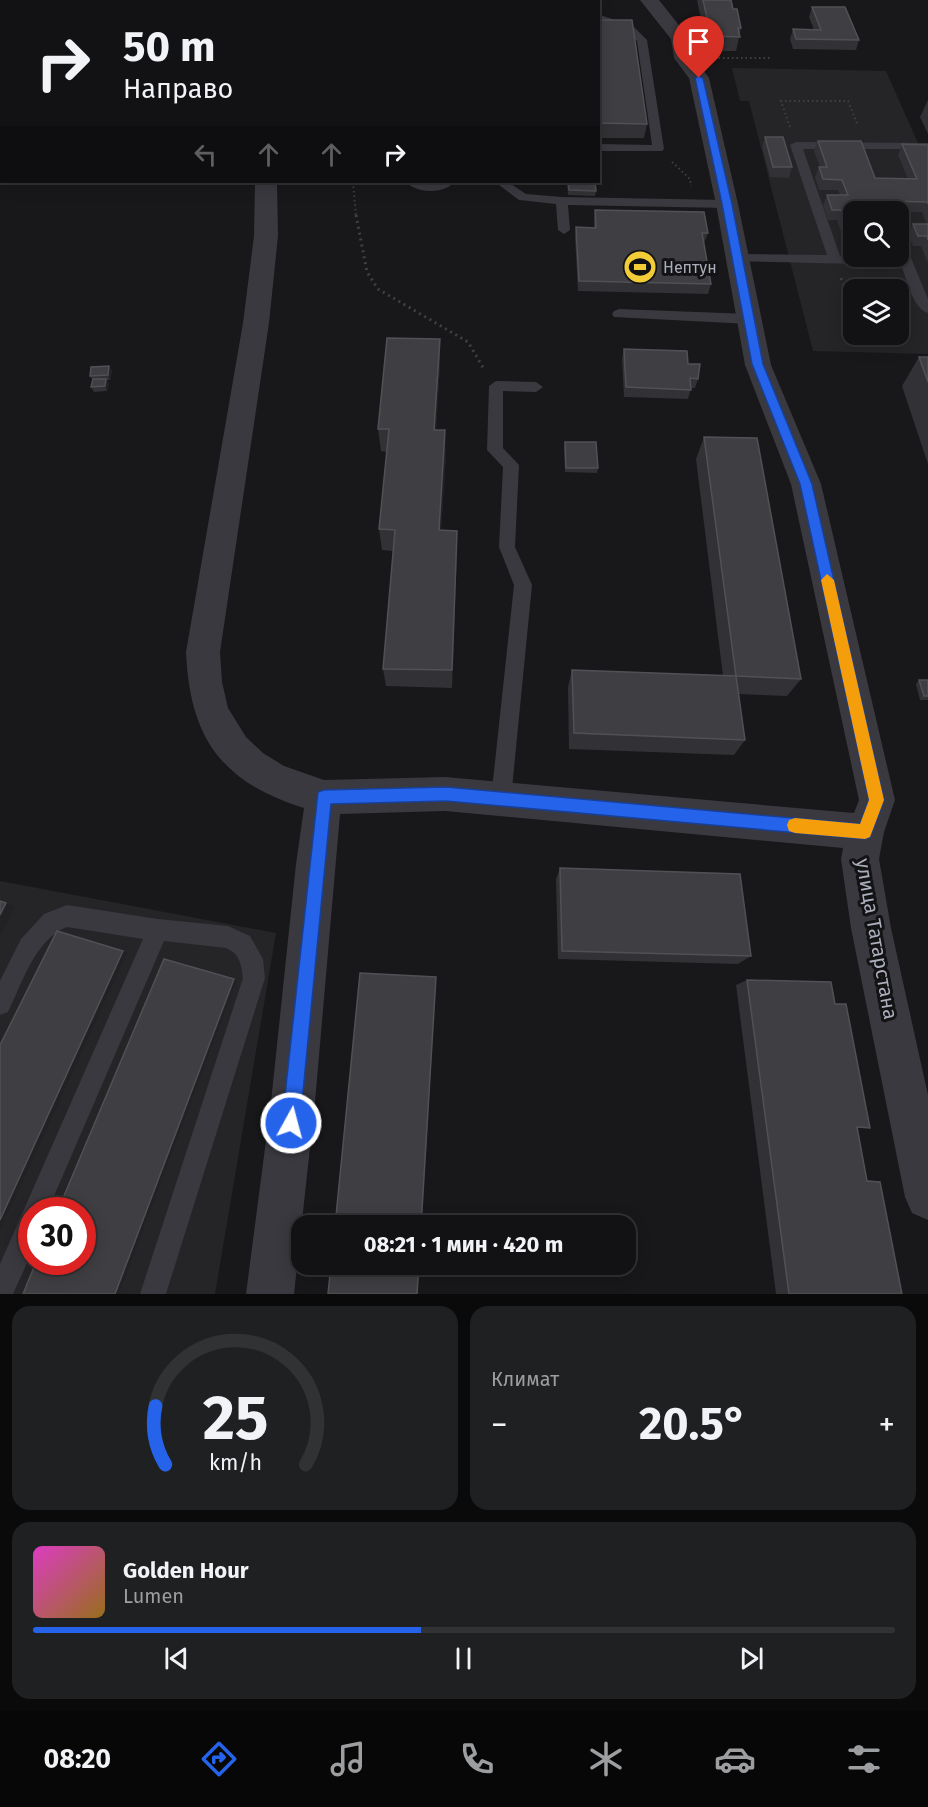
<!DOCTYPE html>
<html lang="ru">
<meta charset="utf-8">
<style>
:root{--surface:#121214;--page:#1f2022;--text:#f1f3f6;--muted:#9c9ea0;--line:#313234;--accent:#2563eb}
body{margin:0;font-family:"Fira Sans",sans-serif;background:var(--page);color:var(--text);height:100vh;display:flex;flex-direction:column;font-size:22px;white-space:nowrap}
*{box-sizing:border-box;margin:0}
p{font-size:20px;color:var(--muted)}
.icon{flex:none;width:33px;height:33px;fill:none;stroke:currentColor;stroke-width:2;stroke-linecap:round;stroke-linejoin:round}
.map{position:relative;height:1294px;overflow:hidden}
.drawer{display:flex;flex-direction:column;gap:12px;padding:12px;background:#0a0a0b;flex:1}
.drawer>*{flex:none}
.hud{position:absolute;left:0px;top:0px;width:600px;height:183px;box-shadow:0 3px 15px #0003,0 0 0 2px var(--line);background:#121214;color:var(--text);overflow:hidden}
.fabs{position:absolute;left:843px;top:201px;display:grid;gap:12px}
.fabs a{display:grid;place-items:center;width:66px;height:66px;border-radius:12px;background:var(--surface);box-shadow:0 3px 15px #0003,0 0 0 2px var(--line);font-size:30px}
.speed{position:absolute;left:18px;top:1197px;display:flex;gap:12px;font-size:30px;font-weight:700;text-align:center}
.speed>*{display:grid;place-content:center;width:78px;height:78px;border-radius:50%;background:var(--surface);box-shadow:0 3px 15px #0003,0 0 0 2px var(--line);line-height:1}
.speed .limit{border:9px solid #d22;background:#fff;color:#111}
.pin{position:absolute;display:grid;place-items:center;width:51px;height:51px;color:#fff;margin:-62px -26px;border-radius:50% 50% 50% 0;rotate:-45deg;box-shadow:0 0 6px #0007}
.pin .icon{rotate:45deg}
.me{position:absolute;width:66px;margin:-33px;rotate:7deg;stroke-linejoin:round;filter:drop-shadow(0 0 4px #0008)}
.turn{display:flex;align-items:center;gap:21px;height:126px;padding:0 24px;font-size:27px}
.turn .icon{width:78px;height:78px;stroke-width:2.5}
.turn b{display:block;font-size:42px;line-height:51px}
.lanes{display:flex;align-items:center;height:57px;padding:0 24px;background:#0003;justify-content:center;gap:30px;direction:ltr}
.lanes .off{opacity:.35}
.big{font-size:45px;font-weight:700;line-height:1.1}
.drawer .tile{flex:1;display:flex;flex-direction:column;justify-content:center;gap:9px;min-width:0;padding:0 21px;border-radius:18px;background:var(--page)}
.drawer .dial{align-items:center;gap:0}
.dial svg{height:156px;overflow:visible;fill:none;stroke:var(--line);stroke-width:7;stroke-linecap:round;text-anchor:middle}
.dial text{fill:var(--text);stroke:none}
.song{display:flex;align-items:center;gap:18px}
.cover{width:72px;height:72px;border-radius:9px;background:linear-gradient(135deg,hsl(310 70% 55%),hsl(40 70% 35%))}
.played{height:6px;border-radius:3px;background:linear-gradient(90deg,var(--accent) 45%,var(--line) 45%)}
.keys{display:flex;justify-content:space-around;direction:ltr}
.heat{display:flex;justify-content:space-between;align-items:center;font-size:33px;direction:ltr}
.drawer .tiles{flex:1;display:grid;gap:12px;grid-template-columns:1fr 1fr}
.tile:last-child{grid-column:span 2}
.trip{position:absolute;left:291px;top:1215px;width:345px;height:60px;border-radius:18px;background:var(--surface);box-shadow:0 3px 15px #0003,0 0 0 2px var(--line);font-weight:700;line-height:60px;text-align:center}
.tabs{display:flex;height:96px;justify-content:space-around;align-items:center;background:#070708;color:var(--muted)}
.tabs .icon{width:42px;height:42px}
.tabs .active{color:var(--accent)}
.tabs b{font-size:27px;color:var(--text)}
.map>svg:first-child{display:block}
.built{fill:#252427;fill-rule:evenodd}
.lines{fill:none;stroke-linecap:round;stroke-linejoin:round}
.path-far1{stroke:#3f4046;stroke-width:2;stroke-dasharray:1.5 3;stroke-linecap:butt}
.path{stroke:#3f4046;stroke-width:3;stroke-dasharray:2 4;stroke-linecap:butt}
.service{fill:#39393f;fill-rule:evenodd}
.minor{fill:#39393f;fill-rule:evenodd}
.wall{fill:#323135}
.shaded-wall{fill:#222224}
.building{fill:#3f3f43;stroke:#505056;stroke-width:1.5}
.route{fill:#2563eb;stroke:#184099;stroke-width:1.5}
.slow{fill:#f59e0b}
.labels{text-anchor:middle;stroke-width:6;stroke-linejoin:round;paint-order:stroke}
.far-poi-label{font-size:16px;fill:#aaadba;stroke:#131315;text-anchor:start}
.street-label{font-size:20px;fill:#aaadba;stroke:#131315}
</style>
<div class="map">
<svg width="928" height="1294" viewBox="0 0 928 1294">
<rect width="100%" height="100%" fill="#18181a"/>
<!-- built -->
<path class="built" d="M732,68l154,3 35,79h7v204l-115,-3 -64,-250h-9zM854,212h44v44h-44zM854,290h44v44h-44z
M0,881l276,52 -61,361h-215zM32,1210h50v52h-50z"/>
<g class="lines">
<!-- path-far1 -->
<path class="path-far1" d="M80,2l9,-2
M714,58h57
M790,127l-9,-26h67l10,25
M672,162l18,17 1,7
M353,182l3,34"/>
<!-- path -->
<path class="path" d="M356,215l11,57 11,17 90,53 16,27
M841,278l6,17 7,1"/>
<!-- service -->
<path class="service" d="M459,0h10l1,2h-10z
M541,0h10l1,2h-10z
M598,14l36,13 13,13 17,109 -2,2h-64v-7l54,1 -15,-104 -11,-10 -28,-10z
M796,142l132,1v6h-125l37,107 71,2 17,41v14c-16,-5 -21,-34 -27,-48l-168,-4 -2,-3 2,-3 5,-1 89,1 -37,-110z
M406,182h49c-12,12 -37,12 -49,0z
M495,182h13l18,12 36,3 165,3 6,4 -6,4 -159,-3 2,25 -6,4 -6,-4 -2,-26 -37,-4z
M619,309l130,5 7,5 -7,5 -135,-7 -2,-3 2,-3z
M496,381l40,1 7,5 -7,5 -33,-1v57l16,17 -4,82 17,38 -21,214 -3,7 -7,3 -7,-3 -3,-7 23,-214 -15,-38 4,-80 -16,-17 2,-64z
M67,905l91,14 70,7 22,10 13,23 2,19 -99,316h-26l103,-316c-2,-14 -3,-24 -17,-30l-62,-7 -116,269h-16v42l-19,42h-13v-30l143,-325 -76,-12c-32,12 -45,57 -59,85l-8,3v-34l21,-42 23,-25z"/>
<!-- minor -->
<path class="minor" d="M256,0h18v2h-18z
M640,0h19l30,38 5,19 15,21 29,126 33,161 50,119 74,316 -11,32 -5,27 12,69 37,167v125l-16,-7 -7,-16 -54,-269 -10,-69 2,-11 -398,-37 -105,3 -25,288 -21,192h-48l25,-192 25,-238 8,-56c-83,-26 -114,-70 -118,-156l57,-329 11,-87 1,-54h22l1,54 -9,87 -49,329 2,30 6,26 18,29 17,16 21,13 40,14 121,-3 409,36 5,-13 -68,-316 -46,-119 -29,-161 -27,-126 -15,-20 -3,-19z"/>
</g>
<!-- wall -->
<path class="wall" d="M697,0h34l2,9 8,19 -5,23h-28z
M812,7l47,33 -3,10 -63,-1 -3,-10 3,-10 21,1 -5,-13z
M598,20l49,104 -3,14h-46z
M928,100v34l-8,-17z
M765,137l27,30 -3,11 -19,-1 -8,-30z
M818,141l57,37 33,1 -10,-24 4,-11 26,1v118l-7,-17h-8l-5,-12 5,-10h14l-5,-12h-68v38h-7l-10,-30h-9l-5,-15 4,-10h13l-2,-5h-19l-4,-13 4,-10h1l-6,-16z
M567,182h28l1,9 -1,5 -27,-1z
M595,210l113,23 -4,10 7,41 -3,10 -130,-3 -3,-54 1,-10 18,1v-8z
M440,339v24l-4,67 10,23 -5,77 16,1v21l-5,136 -66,-2 -3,-17 10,-118 -11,-1 -3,-21 8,-77 -6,-1 -3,-22z
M624,349l64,15 10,15 -3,9h-4l-3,11 -64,-2 -2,-38z
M919,357h9v107l-26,-78z
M109,366l3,5 -2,9h-3l2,4 -2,7 -13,1 -3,-5 2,-6 -3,-5z
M704,437l97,242 -14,17 -48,-2 6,46 -11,15 -165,-6 -1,-62 4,-17 151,6 -27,-217z
M565,442l33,26 -1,5 -32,-1 -1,-25z
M919,680h9v20h-8l-4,-16z
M560,868l191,88 -13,8 -180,-5 -2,-80z
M747,980l110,147 10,53 13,2 22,112h-126l-40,-309z"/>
<!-- shaded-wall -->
<path class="shaded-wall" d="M517,0h15v1l-5,1h-10z
M440,339v24l-5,89 -1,-22z
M109,366l3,5 -2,9 -2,-5z
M106,379l3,5 -2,7 -2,-5z
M445,430l1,23 -6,98 -1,-21z
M457,531v21l-5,136v-18z
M6,903l9,4 -15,29v-21z
M123,951l4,2 -127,278v-11z
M436,977v4l-14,245h-1z
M234,979l2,2 -117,313h-4z
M419,1264h1l-2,30h-1z"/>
<!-- building -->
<path class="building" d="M342,0h111l1,2h-112z
M703,0h28l2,9h4l4,19h-3l2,9 -29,-1z
M812,7h33l14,33 -63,-1 -3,-10 28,1z
M598,20h34l15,104 -49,-1z
M765,137h18l9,30h-19z
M818,141h43l14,37 42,1 -15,-35 26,1v59l-1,-2 -43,-1 4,11h-34v28h-2l-11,-30h-9l-5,-15h21l-6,-15 -19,-1 -4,-12h8z
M568,182h27l1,9 -27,-1z
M595,210l109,2 4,21h-6l9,51 -132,-3 -3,-54 20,1z
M913,224h15v16l-1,-4h-9z
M387,338l53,1 -6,91h11l-6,100 18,1 -5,139 -69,-1 12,-139 -16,-1 10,-100h-11z
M624,349l63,2 1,13h12l-2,15 -8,-1 1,12 -65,-3z
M919,357h9v25z
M109,366l-1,9 -18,1 1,-9z
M93,379h13l-1,7 -14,1z
M704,437l53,1 44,241 -65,-3z
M565,442h31l2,26h-32z
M572,670l164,6 9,64 -171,-7z
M919,680h9v16h-4z
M560,868l180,6 11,82 -189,-5z
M0,901l6,2 -6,12z
M57,931l66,20 -123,269v-175z
M164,959l70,20 -119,315h-92l13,-32h46v-52h-24z
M360,973l76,4 -15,249h-86z
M747,980l84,2 4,22h11l24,124 -13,-1 10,54 13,1 22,112h-113z
M331,1264h88l-2,30h-89z"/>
<!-- route -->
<path class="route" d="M699,76l4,2 29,126 31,160 49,120 72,316 -14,37 -5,2 -419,-38 -115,3 -31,319 -3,7 -6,2 -7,-2 -2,-7 36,-331 6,-2 122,-3 414,37 9,-24 -69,-316 -48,-120 -30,-160 -27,-126z"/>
<!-- slow -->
<path class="slow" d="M827,574l7,6 50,220 -14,37 -5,2 -70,-6 -6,-2 -2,-6 2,-5 6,-2 65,6 9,-24 -48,-220z"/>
<!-- icons -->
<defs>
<symbol id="stadium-disc" viewBox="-11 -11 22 22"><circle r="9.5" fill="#f3cd38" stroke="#131315"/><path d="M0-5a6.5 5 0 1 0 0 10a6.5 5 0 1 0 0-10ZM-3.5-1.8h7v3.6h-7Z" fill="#111"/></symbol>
</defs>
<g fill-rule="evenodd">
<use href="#stadium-disc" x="621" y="248" width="38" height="38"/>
</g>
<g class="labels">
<!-- far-poi labels -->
<g class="far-poi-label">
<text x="663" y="273">Нептун</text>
</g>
<!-- street labels -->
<g class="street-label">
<text transform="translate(877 939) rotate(80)" y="7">улица Татарстана</text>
</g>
</g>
</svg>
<div class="fabs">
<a><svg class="icon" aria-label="search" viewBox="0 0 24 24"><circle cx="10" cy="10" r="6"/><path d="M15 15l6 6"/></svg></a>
<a><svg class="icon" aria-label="layers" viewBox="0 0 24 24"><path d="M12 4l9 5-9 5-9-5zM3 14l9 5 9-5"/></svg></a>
</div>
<div class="speed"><div class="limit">30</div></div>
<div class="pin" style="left:699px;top:78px;background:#d93025"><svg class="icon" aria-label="arrive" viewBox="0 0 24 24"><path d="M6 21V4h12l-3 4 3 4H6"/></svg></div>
<svg class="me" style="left:291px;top:1123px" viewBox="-20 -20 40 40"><circle r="17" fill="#2563eb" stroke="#fff" stroke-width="3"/><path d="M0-11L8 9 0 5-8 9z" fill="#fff"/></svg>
<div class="trip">08:21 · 1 мин · 420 m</div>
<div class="hud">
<div class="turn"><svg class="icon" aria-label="right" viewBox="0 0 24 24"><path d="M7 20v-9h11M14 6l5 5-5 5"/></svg><div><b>50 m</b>Направо</div></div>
<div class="lanes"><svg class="icon off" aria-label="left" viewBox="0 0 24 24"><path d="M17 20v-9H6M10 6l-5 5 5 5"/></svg><svg class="icon off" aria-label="ahead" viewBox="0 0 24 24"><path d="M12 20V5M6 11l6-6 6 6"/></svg><svg class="icon off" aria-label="ahead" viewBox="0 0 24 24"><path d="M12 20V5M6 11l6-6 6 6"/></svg><svg class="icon" aria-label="right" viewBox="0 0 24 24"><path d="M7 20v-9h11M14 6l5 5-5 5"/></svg></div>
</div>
</div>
<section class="drawer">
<div class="tiles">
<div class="tile dial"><svg viewBox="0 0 100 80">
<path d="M14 69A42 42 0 1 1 86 69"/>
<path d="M14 69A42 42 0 0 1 9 39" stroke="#2563eb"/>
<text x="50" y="56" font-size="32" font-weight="700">25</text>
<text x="50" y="72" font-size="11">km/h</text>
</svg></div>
<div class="tile"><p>Климат</p>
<div class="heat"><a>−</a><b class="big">20.5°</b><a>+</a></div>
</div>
<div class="tile">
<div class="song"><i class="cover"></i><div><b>Golden Hour</b><p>Lumen</p></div></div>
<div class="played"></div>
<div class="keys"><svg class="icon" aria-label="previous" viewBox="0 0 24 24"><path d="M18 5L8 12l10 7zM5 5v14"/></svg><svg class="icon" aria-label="pause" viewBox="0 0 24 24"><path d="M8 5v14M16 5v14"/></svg><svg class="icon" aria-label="next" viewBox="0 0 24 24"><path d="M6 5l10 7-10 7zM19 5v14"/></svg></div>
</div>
</div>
</section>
<nav class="tabs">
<b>08:20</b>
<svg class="icon active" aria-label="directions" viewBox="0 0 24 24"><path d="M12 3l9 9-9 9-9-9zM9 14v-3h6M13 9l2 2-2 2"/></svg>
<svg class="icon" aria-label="music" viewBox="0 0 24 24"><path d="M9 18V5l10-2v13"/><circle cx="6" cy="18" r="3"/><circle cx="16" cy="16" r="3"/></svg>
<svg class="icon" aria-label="phone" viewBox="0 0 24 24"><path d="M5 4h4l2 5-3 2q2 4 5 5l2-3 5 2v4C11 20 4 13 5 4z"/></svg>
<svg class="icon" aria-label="climate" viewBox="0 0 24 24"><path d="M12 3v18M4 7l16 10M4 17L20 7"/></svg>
<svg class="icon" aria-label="car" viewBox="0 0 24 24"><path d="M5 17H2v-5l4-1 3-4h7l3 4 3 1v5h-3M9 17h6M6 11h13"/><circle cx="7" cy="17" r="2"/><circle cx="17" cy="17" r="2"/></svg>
<svg class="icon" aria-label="filters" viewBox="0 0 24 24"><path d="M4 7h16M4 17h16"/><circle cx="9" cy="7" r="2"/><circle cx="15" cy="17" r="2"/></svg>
</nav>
